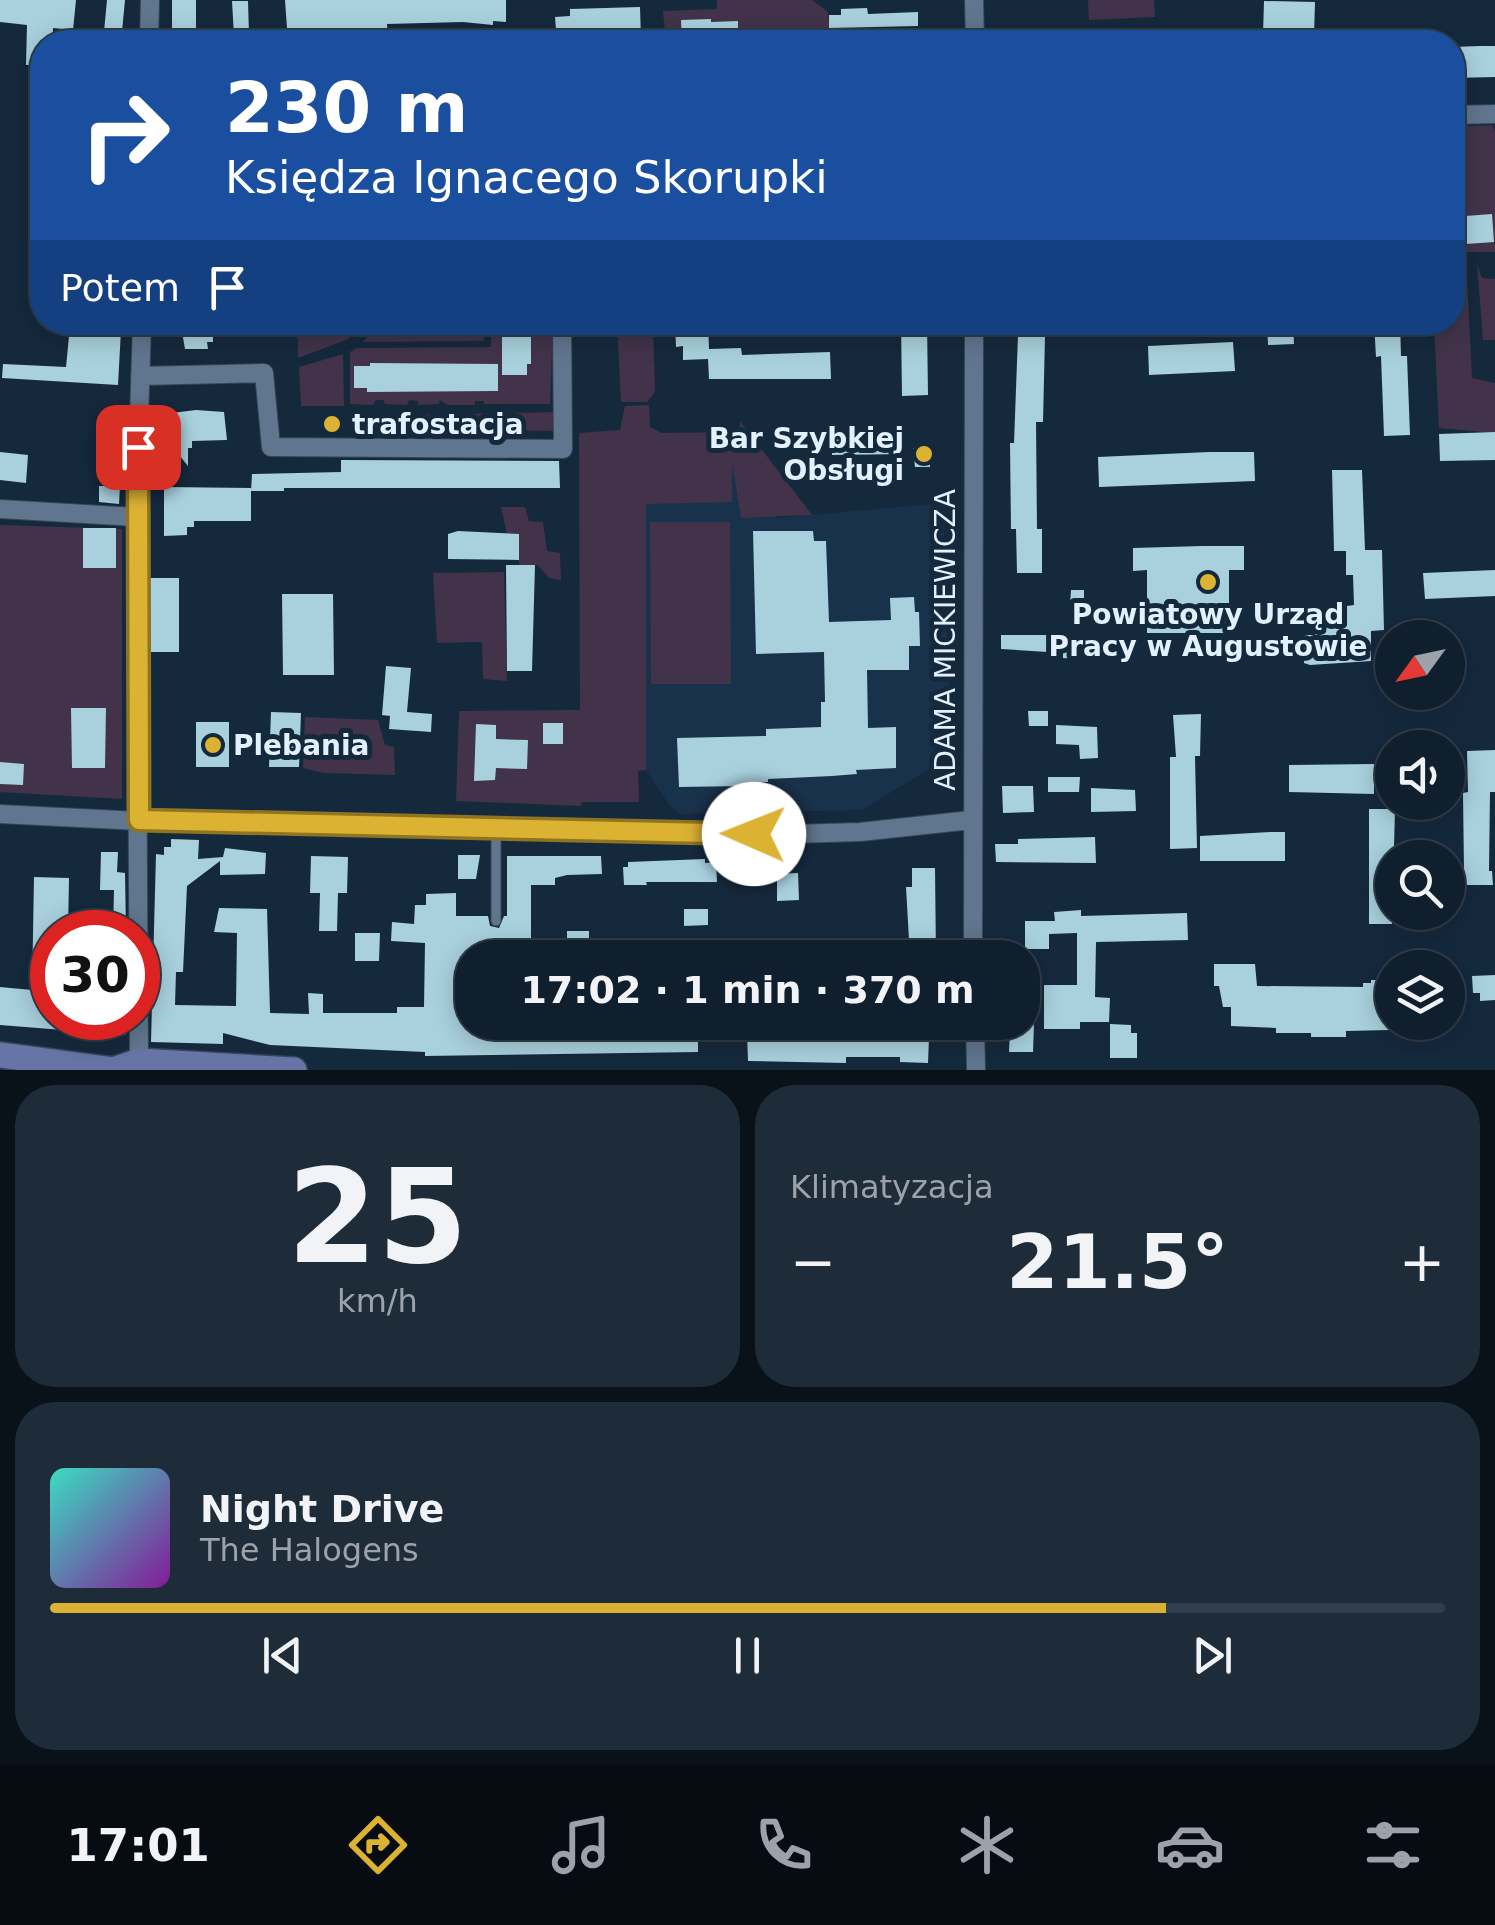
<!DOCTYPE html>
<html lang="pl">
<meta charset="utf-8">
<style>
:root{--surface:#101f2e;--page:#1e2c3a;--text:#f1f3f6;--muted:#9ca2aa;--line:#303d4a;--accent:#dcb233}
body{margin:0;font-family:"DejaVu Sans",sans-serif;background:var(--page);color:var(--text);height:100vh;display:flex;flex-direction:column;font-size:38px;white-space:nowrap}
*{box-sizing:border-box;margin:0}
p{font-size:32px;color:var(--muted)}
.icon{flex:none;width:55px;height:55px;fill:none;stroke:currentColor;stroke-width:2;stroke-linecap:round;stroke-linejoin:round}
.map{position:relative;height:1070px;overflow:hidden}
.side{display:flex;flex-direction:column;gap:15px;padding:15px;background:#091119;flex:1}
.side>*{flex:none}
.guide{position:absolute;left:30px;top:30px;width:1435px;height:305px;border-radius:40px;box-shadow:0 5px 25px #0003,0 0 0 2px var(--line);background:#1a4fa0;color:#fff;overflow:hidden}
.needle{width:65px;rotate:237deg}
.tools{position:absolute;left:1375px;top:620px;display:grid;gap:20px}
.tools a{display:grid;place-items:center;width:90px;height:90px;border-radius:50%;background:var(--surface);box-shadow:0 5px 25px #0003,0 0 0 2px var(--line);font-size:50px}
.speed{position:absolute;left:30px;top:910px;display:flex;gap:20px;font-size:50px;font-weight:700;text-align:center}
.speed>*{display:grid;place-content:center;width:130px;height:130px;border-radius:50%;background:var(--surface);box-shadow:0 5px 25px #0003,0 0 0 2px var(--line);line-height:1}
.speed .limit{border:15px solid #d22;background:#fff;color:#111}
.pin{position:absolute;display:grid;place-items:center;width:85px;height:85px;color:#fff;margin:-42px;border-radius:20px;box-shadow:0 5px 15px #0006}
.me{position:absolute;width:110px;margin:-55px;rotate:271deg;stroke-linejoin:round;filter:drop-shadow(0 0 8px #0008)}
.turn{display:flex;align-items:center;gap:35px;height:210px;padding:0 30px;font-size:45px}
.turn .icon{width:130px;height:130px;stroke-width:2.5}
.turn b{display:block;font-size:70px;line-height:85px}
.then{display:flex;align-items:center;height:95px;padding:0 30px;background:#0003;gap:20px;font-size:38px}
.big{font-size:75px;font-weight:600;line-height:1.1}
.side .widget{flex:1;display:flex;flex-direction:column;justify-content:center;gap:15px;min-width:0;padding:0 35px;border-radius:40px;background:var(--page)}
.side .dial{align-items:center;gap:0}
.dial b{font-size:130px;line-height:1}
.song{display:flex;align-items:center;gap:30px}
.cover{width:120px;height:120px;border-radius:15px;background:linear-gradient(135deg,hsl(170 70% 55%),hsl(290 70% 35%))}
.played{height:10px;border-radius:5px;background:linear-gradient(90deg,var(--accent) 80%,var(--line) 80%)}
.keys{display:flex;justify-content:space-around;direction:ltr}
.heat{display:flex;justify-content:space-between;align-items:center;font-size:55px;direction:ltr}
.side .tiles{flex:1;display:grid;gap:15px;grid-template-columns:1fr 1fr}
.widget:last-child{grid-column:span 2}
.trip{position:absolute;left:455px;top:940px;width:585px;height:100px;border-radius:40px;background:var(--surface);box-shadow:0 5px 25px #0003,0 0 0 2px var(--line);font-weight:600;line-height:100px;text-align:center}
.tabs{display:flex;height:160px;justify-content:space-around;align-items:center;background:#060c12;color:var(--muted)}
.tabs .icon{width:70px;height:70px}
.tabs .on{color:var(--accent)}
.tabs b{font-size:45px;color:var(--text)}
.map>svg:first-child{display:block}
.built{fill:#19324b}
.green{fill:#42334a}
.building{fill:#a8d0dd}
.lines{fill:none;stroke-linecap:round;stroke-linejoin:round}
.lane-casing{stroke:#374757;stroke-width:11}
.street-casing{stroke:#374757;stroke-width:20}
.secondary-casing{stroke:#374757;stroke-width:28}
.lane{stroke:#60768e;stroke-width:9}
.street{stroke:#60768e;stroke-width:18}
.secondary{stroke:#6774a7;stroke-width:25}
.route-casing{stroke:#8f7421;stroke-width:25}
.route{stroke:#dcb233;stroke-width:18}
.poi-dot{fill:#dcb233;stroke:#15293d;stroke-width:4}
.labels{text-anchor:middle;stroke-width:10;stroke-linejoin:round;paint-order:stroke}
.poi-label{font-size:28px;font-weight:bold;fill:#e3f0fd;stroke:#15293d;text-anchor:start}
.street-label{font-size:28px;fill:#e3f0fd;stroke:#15293d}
</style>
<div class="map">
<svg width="1495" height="1070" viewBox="0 0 1495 1070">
<rect width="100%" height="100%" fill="#15293d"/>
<!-- built -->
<path class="built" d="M732,440l46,78 165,-15 9,252 -90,55 -182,4 -10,-8 -24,-36 -2,-319z"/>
<!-- green -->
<path class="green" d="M717,0h95l16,12 1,16 -12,14h-151l-3,-31 54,-2z
M1088,0h66l1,17 -66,3z
M1492,125l3,6v121h-42l-1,-125z
M1477,264l5,14 13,1v61h-12z
M1453,278h14l5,100 23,5v50l-56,-5 -5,-105 18,-1z
M297,323h20l1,5 31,-5v16l-51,19z
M378,323h105l1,18 -121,1z
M491,323h62l-3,81h-66v-3h-9v4h-27l-8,-5 -1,4 -21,1v-4l-9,-1 -2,5 -22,-1 -2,-4h-7l-3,5 -23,-1v-52l6,-4 135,-1z
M617,323h36l2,69 -8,10h-26z
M343,354l1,52h-43l-2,-39z
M649,405l1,22 12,6 78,-1v-11l72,94 -71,3 -9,-57v41l-86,2v266l-8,1 1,31h-57l-1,4 -125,-5 3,-90 121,-1 -1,-277 41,-3 5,-24z
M561,412l-7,19 -204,-3v-12z
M501,507h24l4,14 14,1 4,29 13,2 1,27 -12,-2 -11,-13h-19v-31h-12z
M650,522h80l1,162h-80z
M0,525l122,4v270l-122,-7z
M504,572l3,109 -24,-2 -1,-37 -45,1 -4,-70z
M305,717l73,3 7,25 9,2 1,28 -71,-2 -21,-5z"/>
<!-- building -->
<path class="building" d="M0,0h76l-3,30 -20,-2v14h-11v23h-16l1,-40 -27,-3z
M107,0h18l-4,42h-18z
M172,0h24v28h-24z
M285,0h221v22l-13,-1v4l-30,-3 -76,2 1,18h-100z
M232,1h16l1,34 -15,1z
M1264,1l51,1 -1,35 -51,-2z
M640,7l1,32 -84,3 -2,-25 15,-1v-7z
M867,8l1,6 50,-2v14l-89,2v-13h12v-6z
M711,19v3l27,-1v21h-56l-1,-22z
M1480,46h15v31l-43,1v-31z
M1492,214l2,28 -42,3v-28z
M502,322h29v42h-4v11h-25z
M675,322h33l1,27 32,-1 1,7 88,-3 1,27h-122l-1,-20 -25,1v-14l-7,1z
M901,322h26l1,73 -26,1z
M1267,322h26l1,22 -26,1z
M1374,322h26l1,34h6l3,79 -26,1 -3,-80 -5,1z
M70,326l51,4 -3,55 -116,-7 1,-14 63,3z
M181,326h32v16h-6l1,7h-23z
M1018,335l27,1 -2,86h-7l1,107h5v44h-25l-1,-44h-5l-1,-86h4z
M1233,342l2,29 -86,4 -1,-29z
M370,363l128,1v27l-131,1v-4h-13v-22h16z
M196,410l28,2 3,28 -35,1v7h-4v18l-26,-32 2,-20z
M324,417h15v14h-15z
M100,423l22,1 -1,37 -22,1z
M905,429v25l-73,1 -1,-25z
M1495,432v28l-55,1 -1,-27z
M929,447l1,20h-15l-2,-19z
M0,452l28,3 -2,28 -26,-3z
M1209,452h45l1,29 -156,6 -1,-30z
M341,460l218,1 1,27h-276v3h-33l1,-17 89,-2z
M1332,470h30l3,80h17l2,80 -13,1v30l-61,4 -6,-2v-28h11v-9h32v-20l7,-1 -1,-30h-7v-24h-12z
M99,486h21l-1,18 -20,-2z
M164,487l87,1v33h-57v6h-7v8l-23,1z
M83,528h33v40h-33z
M458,531l61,3v26l-71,-1v-25z
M753,531h60l1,10h12l3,81 62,-2 -1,-22 24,-1 1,15h4l1,34h-11v24h-42l1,58 28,-1v41l-40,2 1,4 -25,2 -64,3v3l-24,1v3l-65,1 -2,-49 89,-2v-7l55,-2v-25h4l-1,-50 -68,2z
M1202,546h42v24h-15v63h-82v-63l-14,1v-23z
M506,565h29l-3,106h-25z
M1495,570v26l-70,3 -2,-26z
M150,578h29v74h-29z
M1071,590h13v17l-14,-1z
M282,594h51l1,81h-51z
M1001,635h50l28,5 -2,19 -14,-1v-5l-62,-4z
M386,666l25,2 -4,44 25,2 -1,18 -42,-3 1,-13 -8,-1z
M71,708h35l-1,60h-33z
M1028,711h20v15h-19z
M271,712l30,1 -2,54h-30z
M1201,714l-1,42h-5l2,92 -27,1v-92h6l-3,-42z
M196,722h33v45h-33z
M543,723h20v21h-20z
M476,724l20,1v14l32,1 -1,29 -31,-1 -1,12 -21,1z
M1056,725l41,2 1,31 -18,1 -1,-14 -23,-1z
M1495,750v42h-5l-1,79h3l1,14h-41l-1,-10 13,-4 -1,-78 5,-1 -1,-41z
M0,762l24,2 -1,21 -23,-1z
M1374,764v30l-85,-2v-27z
M1048,777h32l-1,15h-31z
M1002,786h31l1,26 -31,1z
M1091,788l44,2 1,21 -45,1z
M1369,809h26l-3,115h-23z
M1270,832h15v29h-85v-25z
M1095,837l1,26 -100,-1 -1,-18h23v-5z
M171,839l28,1 -1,19 25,-2 2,-9 41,5 -1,21 -45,1v-14l-33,25 -4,86h-7l-1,33 61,1 1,-73 -23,-1 5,-24 48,1 3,104 39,1 -1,-21 15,1v19h74v-6h27l1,-64 -34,-2 1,-19 22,2 1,-19h11v-11l30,-1v23h32l2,10 9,2 5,-12h3v-60h94l1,18 -35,1 -12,3v7h-24v59h10l25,14h-94v64h226v30l-273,4v-4l-155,-7 -47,-12v11l-72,-2 5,-188 8,1v-8h7z
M101,852h17l-1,20 8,1 1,59h-13l1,-42h-14z
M458,855h22l-4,24h-18z
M311,856l37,1 -1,36h-9l-1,38h-18l1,-38h-10z
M705,859v4l11,-1 1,20h-71l1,3h-23l-1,-18h5v-5z
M771,862l1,14 -26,2 -1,-14z
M912,868h23l1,90h-26l-4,-71h6z
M798,873l1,27 -22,1v-27z
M34,877l35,1 -1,54h-16v86h74v17l-126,-10v-38l32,3z
M684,909h24v16l-24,1z
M1081,910v6l106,-3 1,27 -92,2 -1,55 15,1 -1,24h-29v7h-36v-44h33v-52l-28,1v15h-24v-28h30l-1,-9z
M567,931h22v27h-22z
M355,933h25l-1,28h-24z
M1214,964h41l2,22 106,1v-4h8v-3h21l-2,50 -44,1v6h-35v-4h-35v-5l-45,-2v-19h-8l-4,-21h-5z
M1495,975v25l-15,1v-8h-7l-1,-17z
M1019,1023l15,1 -1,28h-24l1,-22h9z
M1110,1024l21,1v8h6v25h-27z
M801,1031v6l116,-4v5h12l-1,25 -28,-1v-5h-54v6l-98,-2 -1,-28z"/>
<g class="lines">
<defs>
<path id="lane" d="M496,829v92"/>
<path id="street" d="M974,0l1,42
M149,42l1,-42
M1452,115l43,-1
M140,376l124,-3 7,74 292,2 -1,-127
M0,509l136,8
M0,814l139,7 651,13 70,-2 111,-12
M973,958l1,-636
M975,1022l1,48
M139,1061l-3,-544 6,-195"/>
<path id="secondary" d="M0,1055l113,15
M113,1070l26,-9 155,9"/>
</defs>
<!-- lane casing -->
<use href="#lane" class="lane-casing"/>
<!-- street casing -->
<use href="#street" class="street-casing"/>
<!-- secondary casing -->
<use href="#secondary" class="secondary-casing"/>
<!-- lane -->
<use href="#lane" class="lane"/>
<!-- street -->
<use href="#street" class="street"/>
<!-- secondary -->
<use href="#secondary" class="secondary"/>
</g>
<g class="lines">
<defs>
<path id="route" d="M138,447l1,373 615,14"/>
</defs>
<!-- route casing -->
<use href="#route" class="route-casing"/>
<!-- route -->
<use href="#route" class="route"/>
</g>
<!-- markers -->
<g class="poi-dot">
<circle cx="332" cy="424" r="10"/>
<circle cx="924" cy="454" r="10"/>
<circle cx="1208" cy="582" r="10"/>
<circle cx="213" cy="745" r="10"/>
</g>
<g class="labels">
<!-- poi labels -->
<g class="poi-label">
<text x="352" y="434">trafostacja</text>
<text x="904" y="448" text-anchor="end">Bar Szybkiej<tspan x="904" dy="32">Obsługi</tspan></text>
<text x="1208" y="624" text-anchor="middle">Powiatowy Urząd<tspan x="1208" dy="32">Pracy w Augustowie</tspan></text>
<text x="233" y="755">Plebania</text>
</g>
<!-- street labels -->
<g class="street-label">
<text transform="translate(945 640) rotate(-90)" y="10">ADAMA MICKIEWICZA</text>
</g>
</g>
</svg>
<div class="tools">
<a><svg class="needle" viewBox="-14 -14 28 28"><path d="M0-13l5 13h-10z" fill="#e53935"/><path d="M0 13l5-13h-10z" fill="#9ca2aa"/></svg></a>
<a><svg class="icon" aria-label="sound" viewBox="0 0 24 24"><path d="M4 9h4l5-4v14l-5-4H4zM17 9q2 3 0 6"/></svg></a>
<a><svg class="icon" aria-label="search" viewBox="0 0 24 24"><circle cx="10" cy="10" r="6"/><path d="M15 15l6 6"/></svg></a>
<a><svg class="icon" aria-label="layers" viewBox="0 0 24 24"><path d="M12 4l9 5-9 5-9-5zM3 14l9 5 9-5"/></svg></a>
</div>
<div class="speed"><div class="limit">30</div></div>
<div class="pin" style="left:138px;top:447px;background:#d93025"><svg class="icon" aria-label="arrive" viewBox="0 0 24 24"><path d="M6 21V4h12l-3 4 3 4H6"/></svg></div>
<svg class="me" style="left:754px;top:834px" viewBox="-20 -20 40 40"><circle r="19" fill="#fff"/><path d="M0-13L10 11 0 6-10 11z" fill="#dcb233"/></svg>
<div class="trip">17:02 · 1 min · 370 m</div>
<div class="guide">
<div class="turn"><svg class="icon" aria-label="right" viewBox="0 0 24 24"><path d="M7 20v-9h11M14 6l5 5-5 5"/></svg><div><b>230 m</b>Księdza Ignacego Skorupki</div></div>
<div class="then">Potem<svg class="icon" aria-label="arrive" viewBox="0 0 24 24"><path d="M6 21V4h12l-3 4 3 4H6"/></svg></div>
</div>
</div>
<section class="side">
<div class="tiles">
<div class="widget dial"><b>25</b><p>km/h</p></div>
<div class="widget"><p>Klimatyzacja</p>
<div class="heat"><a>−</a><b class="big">21.5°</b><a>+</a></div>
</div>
<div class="widget">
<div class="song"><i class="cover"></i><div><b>Night Drive</b><p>The Halogens</p></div></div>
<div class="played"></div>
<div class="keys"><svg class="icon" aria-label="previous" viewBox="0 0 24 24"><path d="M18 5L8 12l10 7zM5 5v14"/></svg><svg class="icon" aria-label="pause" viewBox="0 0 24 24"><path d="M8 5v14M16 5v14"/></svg><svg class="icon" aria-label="next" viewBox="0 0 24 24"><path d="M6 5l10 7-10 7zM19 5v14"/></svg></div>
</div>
</div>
</section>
<nav class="tabs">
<b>17:01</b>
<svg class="icon on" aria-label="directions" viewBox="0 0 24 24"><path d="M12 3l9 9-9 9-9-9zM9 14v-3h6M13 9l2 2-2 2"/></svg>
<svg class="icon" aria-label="music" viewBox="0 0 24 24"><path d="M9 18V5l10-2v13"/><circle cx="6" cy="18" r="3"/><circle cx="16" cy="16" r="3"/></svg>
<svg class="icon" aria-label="phone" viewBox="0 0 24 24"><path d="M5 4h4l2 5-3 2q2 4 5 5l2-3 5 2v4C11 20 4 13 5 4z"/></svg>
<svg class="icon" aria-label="climate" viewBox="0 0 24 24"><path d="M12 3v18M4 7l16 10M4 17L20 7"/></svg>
<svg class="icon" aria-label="car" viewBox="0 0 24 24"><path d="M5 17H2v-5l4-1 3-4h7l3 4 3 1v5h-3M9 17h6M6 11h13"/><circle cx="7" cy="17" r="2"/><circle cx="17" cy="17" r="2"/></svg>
<svg class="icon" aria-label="filters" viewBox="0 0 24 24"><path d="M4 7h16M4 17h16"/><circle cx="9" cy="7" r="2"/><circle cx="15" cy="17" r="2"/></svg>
</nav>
